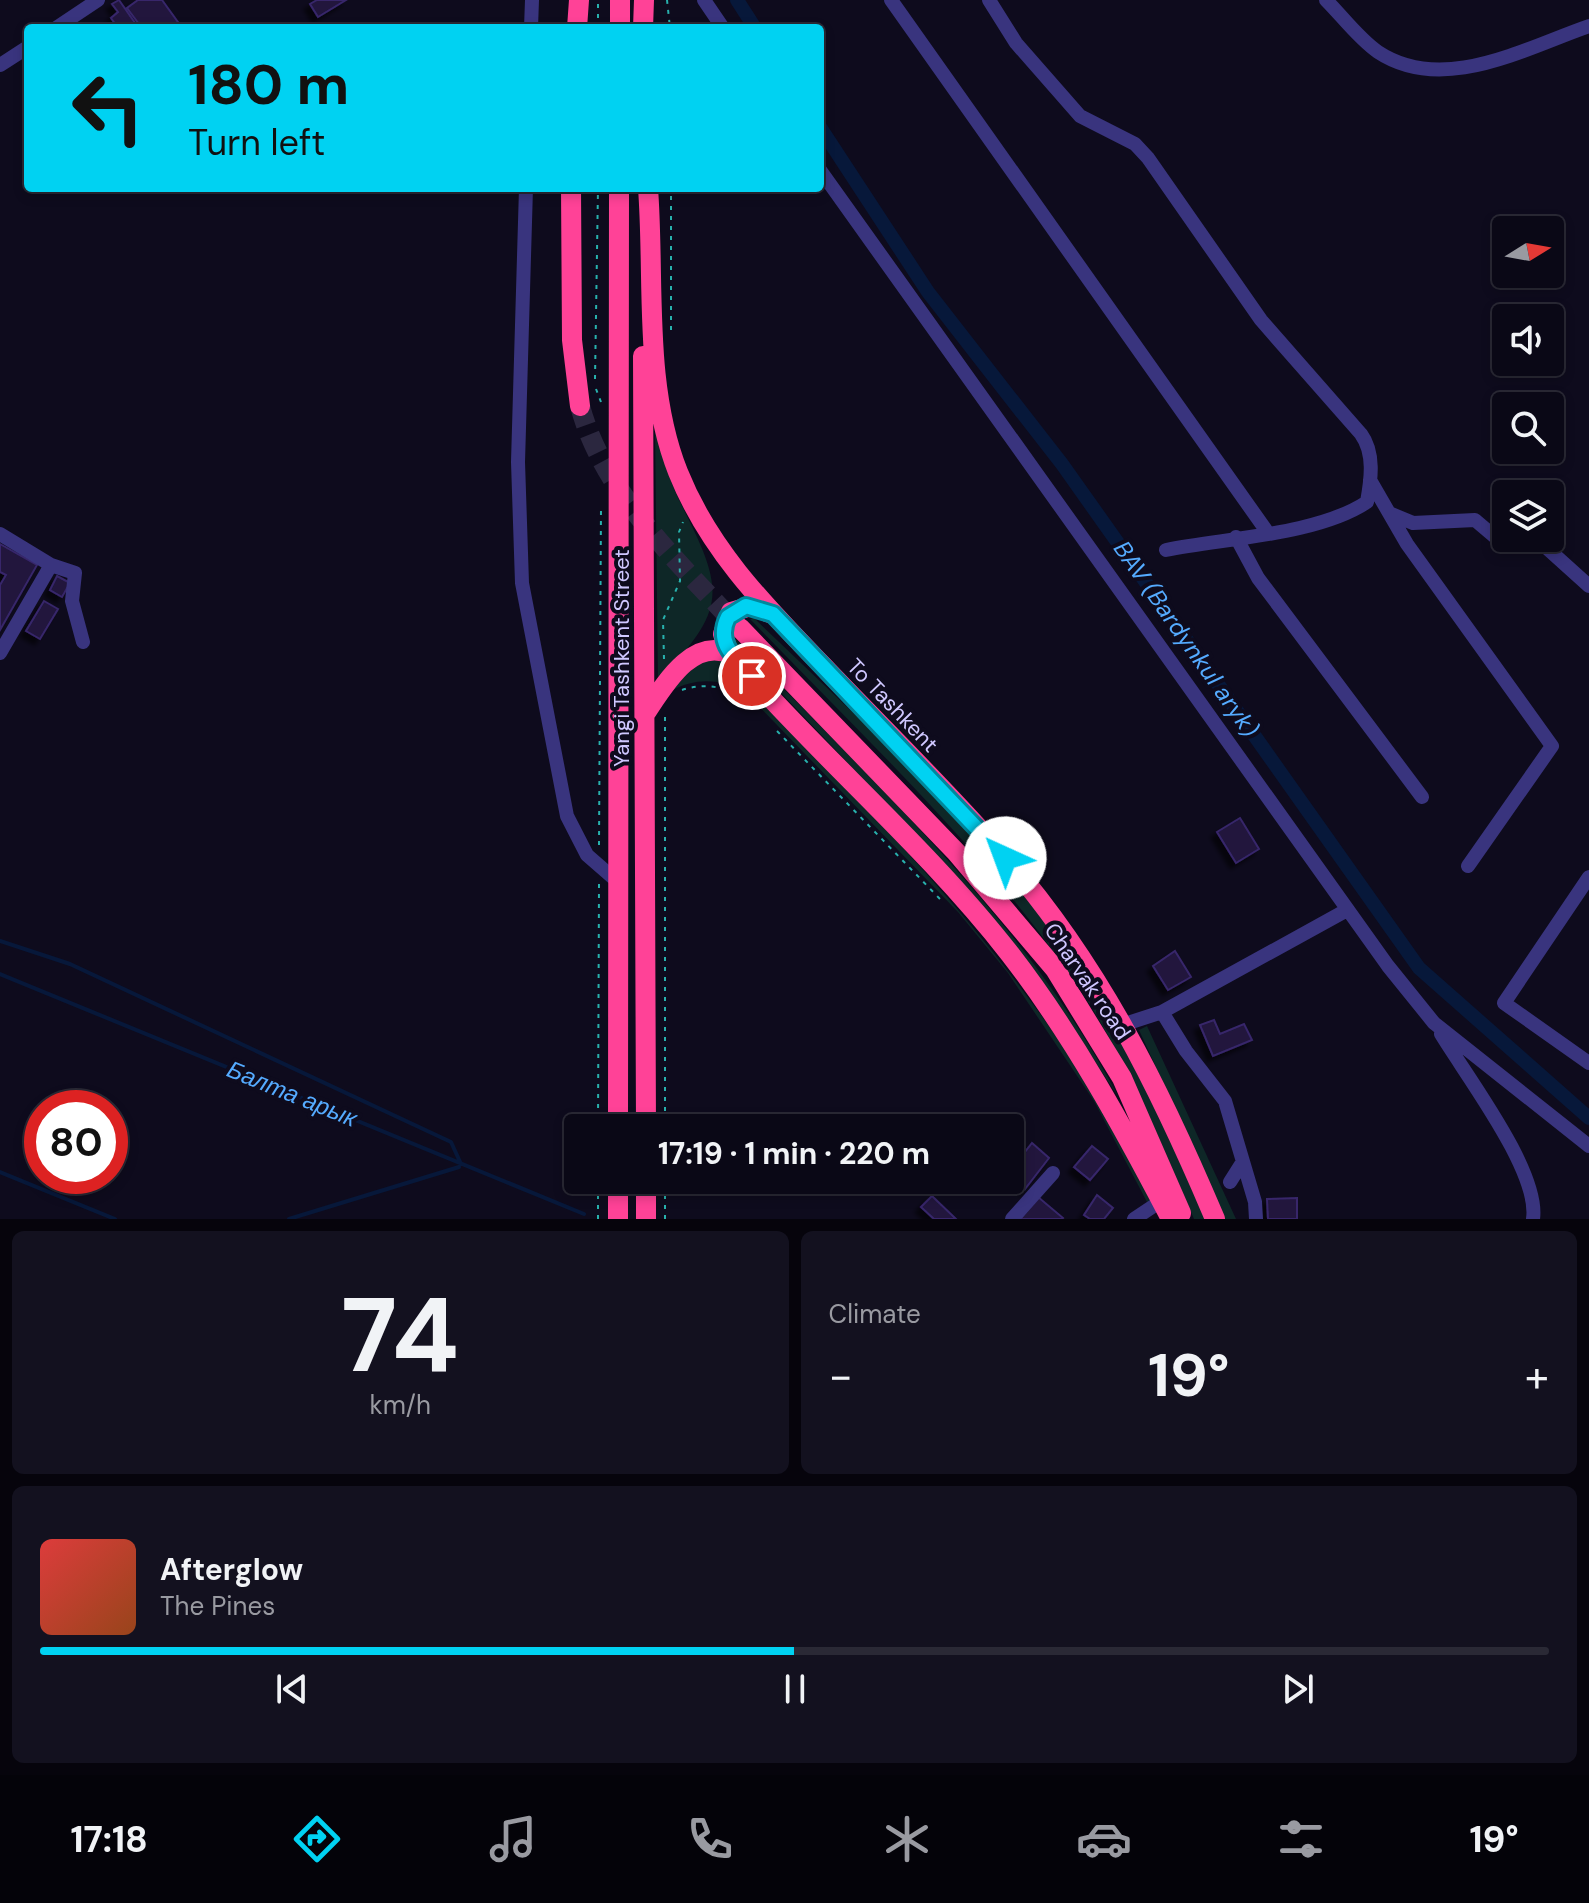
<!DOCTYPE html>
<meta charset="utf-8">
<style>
:root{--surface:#0a0816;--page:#13111f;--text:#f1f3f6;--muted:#999aa1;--line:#2a2935;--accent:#00d2f2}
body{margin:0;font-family:"DM Sans",sans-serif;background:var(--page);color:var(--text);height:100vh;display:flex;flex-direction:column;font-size:30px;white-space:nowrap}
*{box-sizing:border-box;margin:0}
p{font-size:26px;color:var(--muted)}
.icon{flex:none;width:44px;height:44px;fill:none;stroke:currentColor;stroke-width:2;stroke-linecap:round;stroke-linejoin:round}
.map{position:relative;height:1219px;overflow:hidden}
.panel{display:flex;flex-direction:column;gap:12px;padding:12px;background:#06040c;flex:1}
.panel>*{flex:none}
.hud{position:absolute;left:24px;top:24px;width:800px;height:168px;border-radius:8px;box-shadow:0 4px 12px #0003,0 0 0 2px var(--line);background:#00d2f2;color:#111;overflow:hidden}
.needle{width:52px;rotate:79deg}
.controls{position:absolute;left:1492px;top:216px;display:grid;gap:16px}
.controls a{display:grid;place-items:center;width:72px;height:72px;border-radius:8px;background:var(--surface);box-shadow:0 4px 12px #0003,0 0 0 2px var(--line);font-size:40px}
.speed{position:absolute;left:24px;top:1090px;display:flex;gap:16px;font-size:40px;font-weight:700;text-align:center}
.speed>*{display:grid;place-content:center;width:104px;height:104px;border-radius:50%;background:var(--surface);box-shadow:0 4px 12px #0003,0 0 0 2px var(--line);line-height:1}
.speed .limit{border:12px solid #d22;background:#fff;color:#111}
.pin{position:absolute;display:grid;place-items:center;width:68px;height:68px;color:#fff;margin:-34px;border:4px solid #fff;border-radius:50%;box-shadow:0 2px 8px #0007}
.me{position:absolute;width:88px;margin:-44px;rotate:317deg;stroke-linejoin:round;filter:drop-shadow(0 0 6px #0008)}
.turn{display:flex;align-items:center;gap:28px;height:168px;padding:0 32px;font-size:36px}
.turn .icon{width:104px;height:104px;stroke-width:2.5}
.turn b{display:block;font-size:56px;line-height:68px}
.big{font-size:60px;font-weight:700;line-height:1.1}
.panel .widget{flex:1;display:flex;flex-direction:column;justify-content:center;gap:12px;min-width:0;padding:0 28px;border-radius:12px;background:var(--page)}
.panel .dial{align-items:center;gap:0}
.dial b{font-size:104px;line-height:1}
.song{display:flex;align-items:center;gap:24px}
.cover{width:96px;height:96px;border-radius:12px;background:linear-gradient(135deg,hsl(0 70% 55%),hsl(20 70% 35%))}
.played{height:8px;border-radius:4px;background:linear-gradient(90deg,var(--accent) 50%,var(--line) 50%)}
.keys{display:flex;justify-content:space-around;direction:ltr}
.heat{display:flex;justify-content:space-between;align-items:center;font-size:44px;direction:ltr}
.panel .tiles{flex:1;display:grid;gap:12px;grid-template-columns:1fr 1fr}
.widget:last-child{grid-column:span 2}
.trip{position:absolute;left:564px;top:1114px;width:460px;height:80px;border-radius:8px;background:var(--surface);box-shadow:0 4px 12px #0003,0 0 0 2px var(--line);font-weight:700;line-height:80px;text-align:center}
.tabs{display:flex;height:128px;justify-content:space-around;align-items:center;background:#040309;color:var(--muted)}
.tabs .icon{width:56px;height:56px}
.tabs .active{color:var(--accent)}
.tabs b{font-size:36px;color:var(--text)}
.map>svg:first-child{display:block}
.green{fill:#0e2727}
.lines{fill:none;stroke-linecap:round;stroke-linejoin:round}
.stream{stroke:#07183a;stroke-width:4}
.canal{stroke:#07183a;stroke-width:14}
.building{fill:#20163e;stroke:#37276b;stroke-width:2;filter:url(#shadow)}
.highway-tunnel{stroke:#2b273f;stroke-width:20;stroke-dasharray:20 10;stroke-linecap:butt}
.path{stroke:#28b1ad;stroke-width:2;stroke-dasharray:4 6;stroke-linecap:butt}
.minor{stroke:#39347e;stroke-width:14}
.highway{stroke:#ff4297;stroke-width:20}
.route-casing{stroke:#00889d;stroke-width:20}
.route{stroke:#00d2f2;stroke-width:14}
.labels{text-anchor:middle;stroke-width:8;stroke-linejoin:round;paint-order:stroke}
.street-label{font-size:22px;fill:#cfc7ff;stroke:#0e0b1d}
.water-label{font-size:24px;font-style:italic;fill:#55abff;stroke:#0e0b1d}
</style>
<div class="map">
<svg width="1589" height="1219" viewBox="0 0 1589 1219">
<defs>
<filter id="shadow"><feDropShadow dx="-5.5" dy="5.5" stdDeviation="2" flood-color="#0009"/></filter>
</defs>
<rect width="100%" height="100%" fill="#0e0b1d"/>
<!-- green -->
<path class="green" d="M655,429c8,23 13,49 24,71 44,88 52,107 -21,180z
M754,618c105,102 219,201 305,321 62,87 103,183 146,280h-11c-36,-84 -71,-168 -123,-243 -91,-131 -211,-242 -321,-357z
M732,635c138,146 293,283 387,463l-63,-96 -93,-118 -233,-245z
M722,658c162,170 328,325 428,542l-3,2 -53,-101 -86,-128 -50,-61 -211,-218c-23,-16 -52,-17 -76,-3l26,-28z
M1147,1026l89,193h-11l-86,-189z"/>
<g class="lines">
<!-- stream -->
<path class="stream" d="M0,941l70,23 381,178 10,22
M0,974l584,240
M0,1172l115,47
M289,1219l170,-52"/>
<!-- canal -->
<path class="canal" d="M737,0l18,28
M820,127l108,165 134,172 357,504 170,150"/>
</g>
<!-- building -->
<path class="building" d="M119,0l16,23 -7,5h-10l-7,-10 7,-6 -6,-8z
M138,0h24l18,25 -38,3 -15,-20z
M317,0h29l-28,17 -8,-13z
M0,544l37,21 -37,65v-45l6,-10 -6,-3z
M57,576l13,7 -8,14 -12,-7z
M44,601l14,8 -18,30 -14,-8z
M1240,818l19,31 -23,14 -19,-31z
M1175,951l16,26 -23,13 -15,-24z
M1214,1020l6,14 24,-10 8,16 -39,16 -13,-31z
M1032,1143l17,15 -24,31 -15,-14v-4z
M1092,1146l16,13 -18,21 -16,-13z
M1097,1195l16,13 -9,11h-14l-6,-4z
M932,1196l24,23h-22l-13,-12z
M1038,1197l25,21 -1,1h-42z
M1297,1198v21h-29l-1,-20z"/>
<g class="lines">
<!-- highway-tunnel -->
<path class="highway-tunnel" d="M580,406c24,89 99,156 159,222"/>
<!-- path -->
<path class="path" d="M667,0l3,28
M598,28v-28
M671,330v-142
M595,379l3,-191
M596,389l5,13
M664,659l-1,-39 17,-39 -1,-49 4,-10
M682,690c24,-8 50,-3 69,14
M665,717v411
M777,731l163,168
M599,845l2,-337
M598,1128l1,-244
M598,1219v-39
M665,1219v-39"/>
<!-- minor -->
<path class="minor" d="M704,0l19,28
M891,0l377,533
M989,0l27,43 64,73 55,28 13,14 113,162 100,114c14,19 10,46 6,68 -50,33 -141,36 -201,48
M1326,0c16,16 33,39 52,52 65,43 147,-4 211,-26
M56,28l42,-28
M531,28l1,-28
M0,65l28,-18
M820,170l568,796 46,57 155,123
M526,188l-8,274 4,121 45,233 20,39 31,27
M1370,480l37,64 145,202 -84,120
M1389,513l24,10 62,-3 26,22 37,-2 51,46
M0,534l51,31 -51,88
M1236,537l22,41 164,219
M51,565l24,8 -3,28 11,41
M1589,877l-85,126 85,60
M1162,1012l24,39 39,50 30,101 1,17
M1125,1024l37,-12 185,-102
M1441,1034c26,43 99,138 92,185
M1230,1182l12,-19
M1012,1219l41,-46
M1134,1219l33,-22"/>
<!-- highway -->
<path class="highway" d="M577,28l2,-28
M620,28v-28
M643,28l1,-28
M571,188l1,152 8,66
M648,188c7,93 -5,196 30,284 31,78 88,135 145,194 62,65 127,128 185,195 93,108 152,228 207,358
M643,356l3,772
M773,614l-22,-8 -20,6 -8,22 5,17c90,104 197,194 282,303 64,83 113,173 161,265
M740,628l216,224 99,117 67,109 59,135
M645,714c18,-27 48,-80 87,-59
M618,1128l1,-940
M618,1180v39
M646,1180v39"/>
</g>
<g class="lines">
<defs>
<path id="route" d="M752,676c-17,-18 -37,-33 -24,-59l18,-11 27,8 232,244"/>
</defs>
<!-- route casing -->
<use href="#route" class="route-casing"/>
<!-- route -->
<use href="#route" class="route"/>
</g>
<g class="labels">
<!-- street labels -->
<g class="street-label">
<text transform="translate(621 658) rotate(-90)" y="8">Yangi Tashkent Street</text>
<text transform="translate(893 705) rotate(46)" y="8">To Tashkent</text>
<text transform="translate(1088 981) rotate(56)" y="8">Charvak road</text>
</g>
<!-- water labels -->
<g class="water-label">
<text transform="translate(1186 639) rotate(55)" y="8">BAV (Bardynkul aryk)</text>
<text transform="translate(292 1094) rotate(22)" y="8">Балта арык</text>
</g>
</g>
</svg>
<div class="controls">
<a><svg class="needle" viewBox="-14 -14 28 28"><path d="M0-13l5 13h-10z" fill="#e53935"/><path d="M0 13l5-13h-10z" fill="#999aa1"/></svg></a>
<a><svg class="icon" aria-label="sound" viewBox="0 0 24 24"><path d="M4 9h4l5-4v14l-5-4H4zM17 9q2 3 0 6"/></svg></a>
<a><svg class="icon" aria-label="search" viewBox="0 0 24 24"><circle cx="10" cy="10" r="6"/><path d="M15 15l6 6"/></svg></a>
<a><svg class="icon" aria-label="layers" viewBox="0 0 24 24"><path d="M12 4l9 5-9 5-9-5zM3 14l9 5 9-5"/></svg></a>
</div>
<div class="speed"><div class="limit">80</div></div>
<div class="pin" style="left:752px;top:676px;background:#d93025"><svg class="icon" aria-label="arrive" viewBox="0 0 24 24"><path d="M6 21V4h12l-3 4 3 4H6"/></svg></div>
<svg class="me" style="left:1005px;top:858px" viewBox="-20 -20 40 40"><circle r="19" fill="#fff"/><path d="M0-13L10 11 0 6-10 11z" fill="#00d2f2"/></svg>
<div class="trip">17:19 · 1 min · 220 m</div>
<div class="hud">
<div class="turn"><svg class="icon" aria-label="left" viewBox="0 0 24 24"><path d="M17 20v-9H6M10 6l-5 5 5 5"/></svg><div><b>180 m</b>Turn left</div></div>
</div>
</div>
<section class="panel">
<div class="tiles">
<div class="widget dial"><b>74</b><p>km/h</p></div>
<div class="widget"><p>Climate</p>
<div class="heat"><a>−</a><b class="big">19°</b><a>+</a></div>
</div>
<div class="widget">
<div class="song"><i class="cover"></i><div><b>Afterglow</b><p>The Pines</p></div></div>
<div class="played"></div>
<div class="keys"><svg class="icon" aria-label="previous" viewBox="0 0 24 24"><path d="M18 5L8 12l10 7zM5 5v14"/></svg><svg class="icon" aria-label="pause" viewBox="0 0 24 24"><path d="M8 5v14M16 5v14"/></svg><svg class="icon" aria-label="next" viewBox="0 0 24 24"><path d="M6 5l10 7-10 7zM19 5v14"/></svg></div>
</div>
</div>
</section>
<nav class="tabs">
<b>17:18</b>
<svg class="icon active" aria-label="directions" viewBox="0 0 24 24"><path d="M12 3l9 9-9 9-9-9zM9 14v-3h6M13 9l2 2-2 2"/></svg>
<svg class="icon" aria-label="music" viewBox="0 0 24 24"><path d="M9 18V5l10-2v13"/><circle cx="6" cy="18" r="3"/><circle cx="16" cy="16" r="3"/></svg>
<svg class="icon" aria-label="phone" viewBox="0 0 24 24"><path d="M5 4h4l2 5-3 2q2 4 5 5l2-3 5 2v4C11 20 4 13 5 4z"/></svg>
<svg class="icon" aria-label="climate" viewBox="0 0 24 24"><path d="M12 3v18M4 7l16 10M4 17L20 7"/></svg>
<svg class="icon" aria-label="car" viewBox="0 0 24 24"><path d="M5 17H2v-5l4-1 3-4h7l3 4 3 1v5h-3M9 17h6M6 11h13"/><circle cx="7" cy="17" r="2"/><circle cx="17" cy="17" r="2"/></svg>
<svg class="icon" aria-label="filters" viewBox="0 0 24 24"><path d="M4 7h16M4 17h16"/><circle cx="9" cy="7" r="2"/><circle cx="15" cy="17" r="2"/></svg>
<b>19°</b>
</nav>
